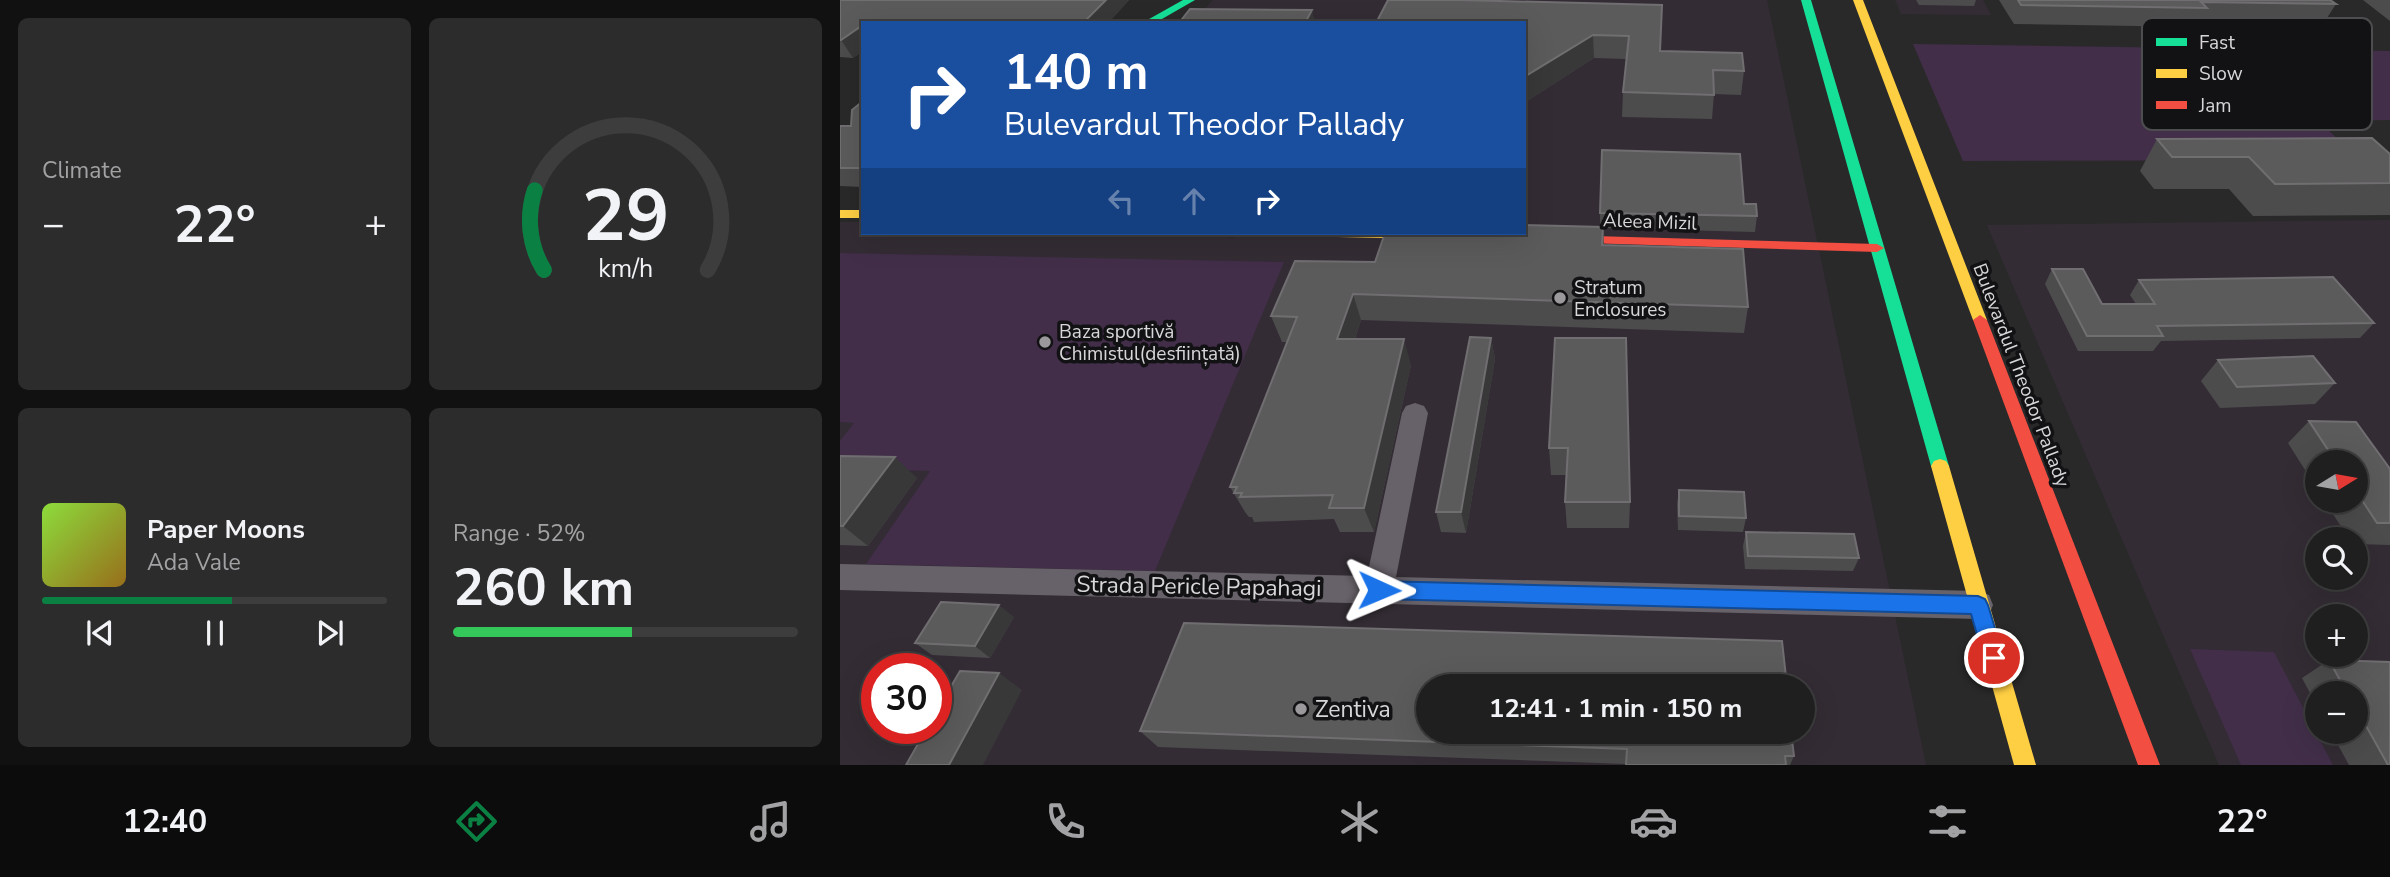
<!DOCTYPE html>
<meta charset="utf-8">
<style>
:root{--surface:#201f20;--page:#2d2c2d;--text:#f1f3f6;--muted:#a2a2a5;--line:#3d3d3e;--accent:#0b8043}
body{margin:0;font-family:"Nunito Sans",sans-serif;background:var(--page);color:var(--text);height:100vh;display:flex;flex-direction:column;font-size:26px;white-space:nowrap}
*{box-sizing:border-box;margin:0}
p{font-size:23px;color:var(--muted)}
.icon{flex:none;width:38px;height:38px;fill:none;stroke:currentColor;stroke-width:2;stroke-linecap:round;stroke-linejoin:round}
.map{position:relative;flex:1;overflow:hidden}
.side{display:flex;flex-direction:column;gap:18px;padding:18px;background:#121112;width:840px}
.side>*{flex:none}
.banner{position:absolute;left:21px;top:21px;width:665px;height:214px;border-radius:0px;box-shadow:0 7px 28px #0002,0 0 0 2px var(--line);background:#1a4fa0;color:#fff;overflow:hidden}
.needle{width:46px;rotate:79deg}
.tools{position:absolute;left:1465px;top:450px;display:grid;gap:14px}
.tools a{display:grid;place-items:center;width:63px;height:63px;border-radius:50%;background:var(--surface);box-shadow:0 7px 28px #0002,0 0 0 2px var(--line);font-size:35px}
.speed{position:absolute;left:21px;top:653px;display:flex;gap:14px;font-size:35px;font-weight:700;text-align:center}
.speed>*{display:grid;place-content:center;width:91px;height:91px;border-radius:50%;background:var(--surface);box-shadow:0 7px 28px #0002,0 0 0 2px var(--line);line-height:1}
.speed .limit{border:10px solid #d22;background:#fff;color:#111}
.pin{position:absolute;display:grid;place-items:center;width:60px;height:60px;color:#fff;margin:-30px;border:4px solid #fff;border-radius:50%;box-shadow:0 2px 7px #0007}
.me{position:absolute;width:77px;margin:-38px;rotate:91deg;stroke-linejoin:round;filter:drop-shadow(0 0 5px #0008)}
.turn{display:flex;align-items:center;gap:24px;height:147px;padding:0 28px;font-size:32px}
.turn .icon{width:91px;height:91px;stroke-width:2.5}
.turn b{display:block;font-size:49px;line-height:60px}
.lanes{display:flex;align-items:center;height:66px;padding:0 28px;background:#0003;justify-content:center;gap:35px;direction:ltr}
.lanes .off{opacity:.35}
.big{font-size:52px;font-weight:700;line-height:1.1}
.side .card{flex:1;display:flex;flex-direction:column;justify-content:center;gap:10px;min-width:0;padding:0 24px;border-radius:10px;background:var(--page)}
.side .dial{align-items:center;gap:0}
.dial svg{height:182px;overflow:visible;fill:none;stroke:var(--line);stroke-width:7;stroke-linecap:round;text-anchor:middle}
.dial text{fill:var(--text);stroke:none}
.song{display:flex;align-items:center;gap:21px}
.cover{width:84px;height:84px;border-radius:10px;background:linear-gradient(135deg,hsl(90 70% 55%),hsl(40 70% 35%))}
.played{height:7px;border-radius:4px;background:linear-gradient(90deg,var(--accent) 55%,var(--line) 55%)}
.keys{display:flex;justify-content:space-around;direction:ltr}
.heat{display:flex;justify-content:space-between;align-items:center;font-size:38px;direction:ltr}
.charge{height:10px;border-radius:5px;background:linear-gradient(90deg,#34c759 52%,var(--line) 0)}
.side .tiles{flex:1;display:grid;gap:18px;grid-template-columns:repeat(2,1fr)}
.trip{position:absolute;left:576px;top:674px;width:399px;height:70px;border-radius:35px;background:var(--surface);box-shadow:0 7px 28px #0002,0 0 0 2px var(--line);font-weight:700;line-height:70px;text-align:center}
.tab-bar{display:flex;height:112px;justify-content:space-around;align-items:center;background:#0d0c0d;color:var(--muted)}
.tab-bar .icon{width:49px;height:49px}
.tab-bar .on{color:var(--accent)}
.tab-bar b{font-size:32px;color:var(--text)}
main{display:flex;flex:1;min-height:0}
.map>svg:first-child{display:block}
.built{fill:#332c34;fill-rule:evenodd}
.green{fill:#422e49}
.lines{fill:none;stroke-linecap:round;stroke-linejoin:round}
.street{fill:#676269;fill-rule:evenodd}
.fast{fill:#16e098;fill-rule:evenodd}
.slow{fill:#ffcf43;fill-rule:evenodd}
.jam{fill:#f24e42;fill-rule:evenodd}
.wall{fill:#4d4c4d}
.shaded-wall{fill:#393839}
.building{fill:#5c5b5c;stroke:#706e70;stroke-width:2}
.route{fill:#1a73e8;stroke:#114b97;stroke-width:2}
.poi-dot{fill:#9b999b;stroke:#121113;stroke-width:2.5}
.labels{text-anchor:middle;stroke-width:7;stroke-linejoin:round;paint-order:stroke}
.street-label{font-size:19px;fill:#d8d6d8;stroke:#121113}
.poi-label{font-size:19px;fill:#d8d6d8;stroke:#121113;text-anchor:start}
.near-street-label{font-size:23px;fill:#d8d6d8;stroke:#121113}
.near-poi-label{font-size:23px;fill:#d8d6d8;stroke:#121113;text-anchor:start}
.key{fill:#121113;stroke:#4d4c4e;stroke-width:2}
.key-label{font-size:19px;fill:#d8d6d8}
</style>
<main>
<section class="side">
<div class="tiles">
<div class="card"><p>Climate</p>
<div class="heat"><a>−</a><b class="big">22°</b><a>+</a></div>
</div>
<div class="card dial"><svg viewBox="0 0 100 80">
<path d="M14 69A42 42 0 1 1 86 69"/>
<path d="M14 69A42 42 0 0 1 10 34" stroke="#0b8043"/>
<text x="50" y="56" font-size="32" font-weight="700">29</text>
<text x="50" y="72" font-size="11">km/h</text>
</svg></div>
<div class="card">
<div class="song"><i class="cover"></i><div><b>Paper Moons</b><p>Ada Vale</p></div></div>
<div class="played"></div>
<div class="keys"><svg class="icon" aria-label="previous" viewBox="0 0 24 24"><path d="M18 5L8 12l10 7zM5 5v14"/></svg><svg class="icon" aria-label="pause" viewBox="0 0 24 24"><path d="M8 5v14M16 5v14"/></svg><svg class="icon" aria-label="next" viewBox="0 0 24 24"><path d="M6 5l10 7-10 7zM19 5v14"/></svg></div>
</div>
<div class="card"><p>Range · 52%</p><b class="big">260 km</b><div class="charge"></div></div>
</div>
</section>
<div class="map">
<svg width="1550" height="765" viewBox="0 0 1550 765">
<rect width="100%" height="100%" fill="#2a292a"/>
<!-- built -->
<path class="built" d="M373,0h554l159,765h-1086v-543h23v11h340l30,5 3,-5h288v-210l-330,-3zM37,668h59v60h-59zM588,686h374v46h-374z
M1055,0h88l8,15 -90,-1z
M1550,220v545h-171l-232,-540zM1477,462h39v38h-39zM1477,539h39v39h-39zM1477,616h39v38h-39zM1477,693h39v39h-39z"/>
<!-- green -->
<path class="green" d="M1073,44l477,7v69l-71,1 40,39 -396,1z
M0,253l444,9 -129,309 -289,-7 64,-93 -90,-3v-27l14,-18 -14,-1z
M1350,649l84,3 59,113h-92z"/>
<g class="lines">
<!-- street -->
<path class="street" d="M575,403l9,3 4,7 -32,164 582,14 11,4 4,10 -4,10 -11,4 -1138,-29v-26l527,12 35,-163 4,-7z"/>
<!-- fast -->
<path class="fast" d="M343,0h12l-40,23h-13z
M961,0h10l138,466 -3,5 -6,2 -6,-2 -3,-5z"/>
<!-- slow -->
<path class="slow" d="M1013,0h10l124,320 -2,4 -5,1 -7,-5z
M0,210h23v8h-23z
M492,233h105l2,2 -7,4 -94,-2z
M1100,459l6,2 3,5 87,299h-22l-83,-299 3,-5z"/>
<!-- jam -->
<path class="jam" d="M718,235l319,9 7,4 -7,4 -324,-10v-6z
M1140,315l7,5 173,445h-22l-165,-445z"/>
</g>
<!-- wall -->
<path class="wall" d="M0,0h289l-21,23h-245v28l-10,7 -13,-1z
M1076,0h60l-2,6 -55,-1z
M1159,0h331l6,4 -13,20 -124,-2 -3,5 -182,-3z
M1523,0h27v21z
M822,5l-2,46 84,20 -3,24 -27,-1 -2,25 -90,-2 1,-25 3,-33 -32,-1 -70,45v-80z
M23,101v86l-23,-1v-60h11z
M1317,139l233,15v61l-137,1 -24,-27h-75l-14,-18z
M904,204l13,12 -2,16 -152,-4 1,17 144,62 -4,26 -383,-13 -6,19 56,26 -37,167h-34l-6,-13 -80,3 -2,-5h-3l-4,-5 -15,-25 57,-145h-5l-11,-26 104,-54 225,-35v-14z
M1212,269l50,35h34l-6,-9 9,-15 235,43 -14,15 -199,3 -8,10h-75l-33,-67z
M651,338l4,21 -29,174 -25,-1 -5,-20z
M715,338l75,164 -1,26h-62l-2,-26 1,-27h-15l-2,-27z
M1378,360l117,23 -20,21 -95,4 -19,-27z
M1469,421l81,48v76l-34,-1v-5h-7l-25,-39h32v-38h-39v27l-29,-46z
M0,456l77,22 -49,68 -28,-1z
M839,490l67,28 -3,14 -65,-2 -1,-26z
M906,532l113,26 -6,13 -108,-2 -2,-23z
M174,617l-24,41 -58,-3 -17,-12z
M344,623l610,133 -4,9h-164v-1l-468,-17 -18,-16z
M1489,660l61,2v103h-41l-18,-33h25v-39h-39v13l-15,-28z"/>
<!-- shaded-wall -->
<path class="shaded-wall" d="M266,0h23l-21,23h-25z
M472,10l3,13h-10z
M20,27l3,4v20l-10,7 -12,-18z
M753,35l1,23 -70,45v-26z
M513,294l8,26 -15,45 -9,-26z
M651,338l4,21 -29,174 -5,-21z
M564,339l7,26 -37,167 -10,-24z
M55,457l22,21 -49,68 -25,-20z
M159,605l15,12 -24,41 -15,-12z
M159,673l23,17 -39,75h-34z"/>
<!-- building -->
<path class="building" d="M0,0h266l-23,23h-220v4h-3l-19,13h-1z
M548,0h71l203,5 -2,46 82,2 2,18 -31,-1 1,25 -91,-3 6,-56 -36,-1 -69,42v-54h-148z
M1178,0h312l6,4 -135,-2 6,6 -186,-3z
M350,9l122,1 -7,13h-126z
M23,101v67h-23v-42h11l1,-16z
M1532,138l18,16v29l-115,1 -26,-27h-77l-15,-18z
M762,150l138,4 4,50h12l1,12 -157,-3z
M684,225l79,2 -1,18 141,4 5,58 -395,-13 -16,45h67l-40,169h-35l4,-13 -93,2 2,-4h-8l3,-6h-7l67,-170 -26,-1 24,-55 80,1 10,-29h139z
M1212,269h31l19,35h53l-16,-24 194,-3 41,46 -217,3 6,10h-76z
M630,337l21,1 -30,174h-25z
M715,338h71l4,164h-65l3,-54h-19z
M1473,356l22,27 -98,4 -19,-27z
M1469,421l47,1 34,47v54h-13l-21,-32v-29h-20z
M0,456l55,1 -52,69h-3z
M839,490l65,2 2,26 -67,-2z
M906,532l108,2 5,24 -111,-2z
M101,602l58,3 -24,41 -60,-3z
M344,623l598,18 5,45h-359v46h363l3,24h-9l1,9h-160l1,-16 -487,-18z
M1489,660l61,2v103h-2l-32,-57v-15h-9z
M120,671l39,2 -50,92h-43l21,-37h9v-16z"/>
<!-- route -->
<path class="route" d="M539,581l599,15 7,3 3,6 16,53 -3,7 -7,3 -8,-3 -15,-51 -592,-15 -7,-3 -3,-6 3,-6z"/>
<!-- markers -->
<g class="poi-dot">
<circle cx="720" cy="298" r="7"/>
<circle cx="205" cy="342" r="7"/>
<circle cx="461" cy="709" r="7"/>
</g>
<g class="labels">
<!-- street labels -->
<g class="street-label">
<text transform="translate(810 221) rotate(2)" y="7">Aleea Mizil</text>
<text transform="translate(1182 375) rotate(69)" y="7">Bulevardul Theodor Pallady</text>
</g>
<!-- poi labels -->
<g class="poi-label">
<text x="734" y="294">Stratum<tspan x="734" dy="22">Enclosures</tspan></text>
<text x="219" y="338">Baza sportivă<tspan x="219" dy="22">Chimistul(desființată)</tspan></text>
</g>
<!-- near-street labels -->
<g class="near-street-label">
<text transform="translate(359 586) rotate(1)" y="8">Strada Pericle Papahagi</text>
</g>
<!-- near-poi labels -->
<g class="near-poi-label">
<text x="475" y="717">Zentiva</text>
</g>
</g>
<!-- legend -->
<rect x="1302" y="18" width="230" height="112" rx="10" class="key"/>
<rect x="1316" y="38" width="31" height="8" fill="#16e098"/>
<rect x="1316" y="69" width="31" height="9" fill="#ffcf43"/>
<rect x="1316" y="101" width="31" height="8" fill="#f24e42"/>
<g class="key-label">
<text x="1359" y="49">Fast</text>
<text x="1359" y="80">Slow</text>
<text x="1359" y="112">Jam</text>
</g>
</svg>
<div class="tools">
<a><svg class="needle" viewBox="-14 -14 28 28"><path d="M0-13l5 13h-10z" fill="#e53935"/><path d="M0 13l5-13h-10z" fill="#a2a2a5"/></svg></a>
<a><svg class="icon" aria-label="search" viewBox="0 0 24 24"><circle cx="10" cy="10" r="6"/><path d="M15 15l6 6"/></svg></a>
<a>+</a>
<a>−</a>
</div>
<div class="speed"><div class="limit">30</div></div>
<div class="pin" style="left:1154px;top:658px;background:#d93025"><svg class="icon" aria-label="arrive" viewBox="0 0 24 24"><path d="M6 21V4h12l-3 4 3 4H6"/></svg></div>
<svg class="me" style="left:539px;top:590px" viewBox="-20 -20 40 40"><path d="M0-17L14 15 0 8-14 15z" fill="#1a73e8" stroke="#fff" stroke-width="4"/></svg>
<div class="trip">12:41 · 1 min · 150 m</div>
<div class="banner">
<div class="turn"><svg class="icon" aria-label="right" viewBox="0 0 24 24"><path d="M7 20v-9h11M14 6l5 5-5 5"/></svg><div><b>140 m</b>Bulevardul Theodor Pallady</div></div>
<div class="lanes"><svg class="icon off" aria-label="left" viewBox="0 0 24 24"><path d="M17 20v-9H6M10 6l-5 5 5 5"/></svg><svg class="icon off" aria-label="ahead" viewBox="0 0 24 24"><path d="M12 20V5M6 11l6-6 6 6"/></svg><svg class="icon" aria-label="right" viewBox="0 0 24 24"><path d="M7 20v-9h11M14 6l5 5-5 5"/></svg></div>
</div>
</div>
</main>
<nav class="tab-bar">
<b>12:40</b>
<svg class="icon on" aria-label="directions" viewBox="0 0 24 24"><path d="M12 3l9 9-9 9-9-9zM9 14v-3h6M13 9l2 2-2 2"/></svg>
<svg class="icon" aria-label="music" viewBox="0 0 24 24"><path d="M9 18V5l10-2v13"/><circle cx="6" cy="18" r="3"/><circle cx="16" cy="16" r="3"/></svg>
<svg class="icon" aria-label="phone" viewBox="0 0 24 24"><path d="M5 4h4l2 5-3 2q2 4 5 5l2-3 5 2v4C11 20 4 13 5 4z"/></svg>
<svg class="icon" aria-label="climate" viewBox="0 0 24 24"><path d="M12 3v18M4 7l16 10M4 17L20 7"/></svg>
<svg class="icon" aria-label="car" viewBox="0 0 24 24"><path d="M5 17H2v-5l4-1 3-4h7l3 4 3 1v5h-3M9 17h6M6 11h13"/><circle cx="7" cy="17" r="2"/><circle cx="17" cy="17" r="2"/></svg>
<svg class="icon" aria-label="filters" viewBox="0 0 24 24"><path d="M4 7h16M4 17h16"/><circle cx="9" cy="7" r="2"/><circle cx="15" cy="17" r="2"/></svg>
<b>22°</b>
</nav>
